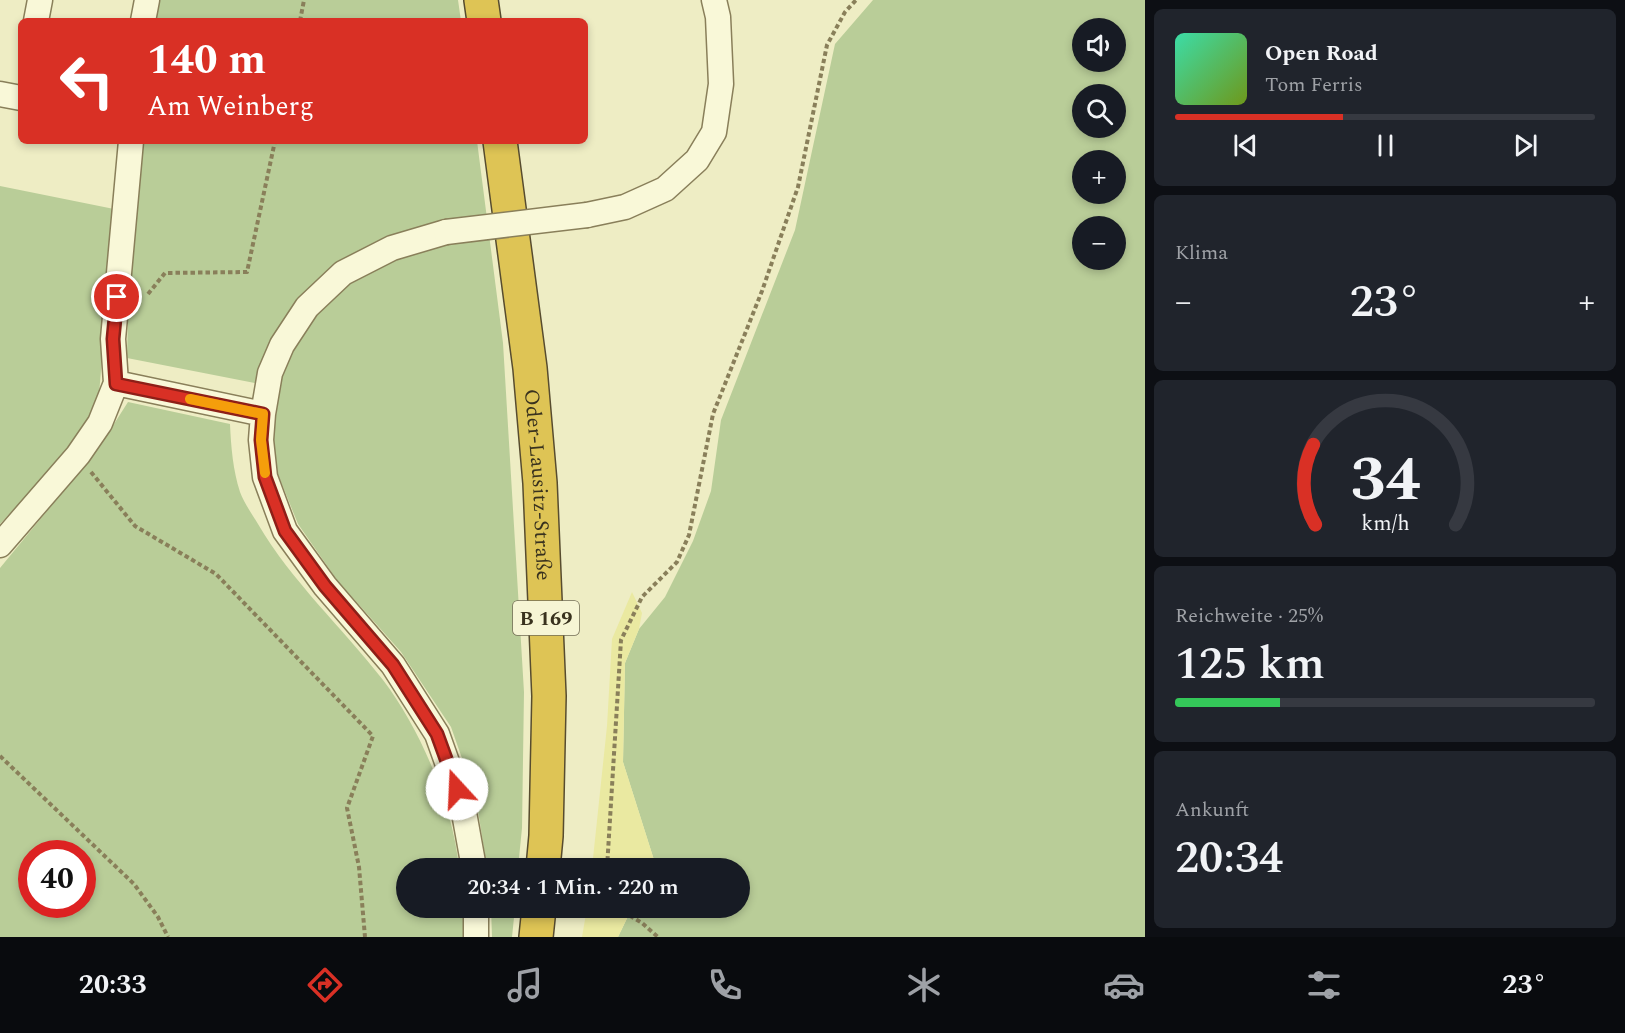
<!DOCTYPE html>
<html lang="de">
<meta charset="utf-8">
<style>
:root{--surface:#171b24;--page:#20242c;--text:#f1f3f6;--muted:#9ea1a6;--line:#363941;--accent:#d93025}
body{margin:0;font-family:Spectral,serif;background:var(--page);color:var(--text);height:100vh;display:flex;flex-direction:column;font-size:22px;white-space:nowrap}
*{box-sizing:border-box;margin:0}
p{font-size:20px;color:var(--muted)}
.icon{flex:none;width:33px;height:33px;fill:none;stroke:currentColor;stroke-width:2;stroke-linecap:round;stroke-linejoin:round}
.map{position:relative;flex:1;overflow:hidden}
.drawer{display:flex;flex-direction:column;gap:9px;padding:9px;background:#0d0f14;width:480px}
.drawer>*{flex:none}
.hud{position:absolute;left:18px;top:18px;width:570px;height:126px;border-radius:9px;box-shadow:0 3px 9px #0003;background:#d93025;color:#fff;overflow:hidden}
.fabs{position:absolute;left:1072px;top:18px;display:grid;gap:12px}
.fabs a{display:grid;place-items:center;width:54px;height:54px;border-radius:50%;background:var(--surface);box-shadow:0 3px 9px #0003;font-size:30px}
.speed{position:absolute;left:18px;top:840px;display:flex;gap:12px;font-size:30px;font-weight:700;text-align:center}
.speed>*{display:grid;place-content:center;width:78px;height:78px;border-radius:50%;background:var(--surface);box-shadow:0 3px 9px #0003;line-height:1}
.speed .limit{border:9px solid #d22;background:#fff;color:#111}
.pin{position:absolute;display:grid;place-items:center;width:51px;height:51px;color:#fff;margin:-26px;border:3px solid #fff;border-radius:50%;box-shadow:0 2px 6px #0007}
.me{position:absolute;width:66px;margin:-33px;rotate:340deg;stroke-linejoin:round;filter:drop-shadow(0 0 4px #0008)}
.turn{display:flex;align-items:center;gap:21px;height:126px;padding:0 30px;font-size:27px}
.turn .icon{width:78px;height:78px;stroke-width:2.5}
.turn b{display:block;font-size:42px;line-height:51px}
.big{font-size:45px;font-weight:600;line-height:1.1}
.drawer .card{flex:1;display:flex;flex-direction:column;justify-content:center;gap:9px;min-width:0;padding:0 21px;border-radius:9px;background:var(--page)}
.drawer .dial{align-items:center;gap:0}
.dial svg{height:156px;overflow:visible;fill:none;stroke:var(--line);stroke-width:7;stroke-linecap:round;text-anchor:middle}
.dial text{fill:var(--text);stroke:none}
.song{display:flex;align-items:center;gap:18px}
.cover{width:72px;height:72px;border-radius:9px;background:linear-gradient(135deg,hsl(160 70% 55%),hsl(80 70% 35%))}
.played{height:6px;border-radius:3px;background:linear-gradient(90deg,var(--accent) 40%,var(--line) 40%)}
.keys{display:flex;justify-content:space-around;direction:ltr}
.heat{display:flex;justify-content:space-between;align-items:center;font-size:33px;direction:ltr}
.charge{height:9px;border-radius:4px;background:linear-gradient(90deg,#34c759 25%,var(--line) 0)}
.trip{position:absolute;left:396px;top:858px;width:354px;height:60px;border-radius:30px;background:var(--surface);box-shadow:0 3px 9px #0003;font-weight:600;line-height:60px;text-align:center}
.tabs{display:flex;height:96px;justify-content:space-around;align-items:center;background:#090b0e;color:var(--muted)}
.tabs .icon{width:42px;height:42px}
.tabs .active{color:var(--accent)}
.tabs b{font-size:27px;color:var(--text)}
main{display:flex;flex:1;min-height:0}
.map>svg:first-child{display:block}
.green{fill:#b9cd98;fill-rule:evenodd}
.sand{fill:#eae9a1}
.lines{fill:none;stroke-linecap:round;stroke-linejoin:round}
.minor-casing{stroke:#897f5a;stroke-width:27}
.highway-casing{stroke:#574c2f;stroke-width:36}
.path{stroke:#897f5a;stroke-width:4;stroke-dasharray:4.5 3;stroke-linecap:butt}
.minor{stroke:#f9f8d8;stroke-width:24}
.highway{stroke:#dec455;stroke-width:33}
.minor-bridge-casing{stroke:#897f5a;stroke-width:27;stroke-linecap:butt}
.minor-bridge{stroke:#f9f8d8;stroke-width:24}
.route-casing{stroke:#8d1f18;stroke-width:15}
.route{stroke:#d93025;stroke-width:10}
.slow{stroke:#f59e0b;stroke-width:10}
.labels{text-anchor:middle;stroke-width:4.5;stroke-linejoin:round;paint-order:stroke}
.shield{fill:#f6f5d4;stroke:#726c55;stroke-width:1.5}
.shield-label{font-size:20px;font-weight:bold;fill:#39321e}
.street-label{font-size:21px;fill:#39321e;stroke:#f6f5d4}
</style>
<main>
<div class="map">
<svg width="1145" height="937" viewBox="0 0 1145 937">
<rect width="100%" height="100%" fill="#eeedc4"/>
<!-- green -->
<path class="green" d="M152,0h306l3,21h-312z
M873,0h272v937h-527l14,-29h108v-40h-90l4,-8 -31,-98 2,-99 14,-34 26,-32 28,-56 18,-50 10,-71 74,-190 40,-186zM1083,28h33v34h-33zM1083,94h33v34h-33zM1083,160h33v34h-33zM1083,226h33v34h-33z
M132,141h345l26,202 21,349 -2,136 -4,40h-31l-11,-70 -25,-71 -50,-75 -64,-72 -39,-56 -21,-52 -4,-36 7,-48 -153,-30z
M0,186l114,23 -15,186 -11,27 -47,58 -41,44z
M128,402l102,22c1,23 3,46 10,68 4,11 12,22 18,32 34,58 84,103 125,156 38,50 70,126 76,188h-53v40h57v29h-463v-369l98,-119zM32,854h50v50h-50z
M491,908h24l-3,29h-20z"/>
<!-- sand -->
<path class="sand" d="M632,592l10,21 -3,16 -14,34 -2,99 31,98 -4,8h-58l15,-142 5,-87z
M587,908h45l-14,29h-36z"/>
<g class="lines">
<defs>
<path id="minor" d="M36,21l4,-21
M143,21l4,-21
M0,94l21,4
M131,141l-18,198 3,44 147,31
M587,215l38,-8 40,-18 32,-29 17,-28 7,-48 -3,-67 -4,-17
M446,232l-54,16 -49,25 -36,34 -25,38 -12,28 -7,41 -2,26 4,37 20,54 40,55 68,79 44,69 26,73 11,61
M0,545l78,-90 22,-32 16,-40
M476,937v-29"/>
<g id="highway">
<path d="M481,0l3,21"/>
<path id="s1" d="M500,141l30,227 10,115 9,213 -3,140 -3,32"/>
<path d="M536,937l3,-29"/>
</g>
</defs>
<!-- minor casing -->
<use href="#minor" class="minor-casing"/>
<!-- highway casing -->
<use href="#highway" class="highway-casing"/>
<!-- path -->
<path class="path" d="M300,21l4,-21
M148,294l17,-21 82,-1 28,-131
M91,472l44,54 81,48 157,162 -26,72 12,59 6,70
M0,756l134,128 24,33 10,20
M607,868l14,-228 21,-43 35,-35 12,-27 24,-121 49,-123 36,-104 29,-142 18,-33 11,-12
M617,908l25,15 16,14"/>
<!-- minor -->
<use href="#minor" class="minor"/>
<!-- highway -->
<use href="#highway" class="highway"/>
<defs>
<path id="minor-bridge" d="M446,232l141,-17"/>
</defs>
<!-- minor-bridge casing -->
<use href="#minor-bridge" class="minor-bridge-casing"/>
<!-- minor-bridge -->
<use href="#minor-bridge" class="minor-bridge"/>
</g>
<g class="lines">
<defs>
<path id="route" d="M117,297l-4,42 3,45 147,30 -2,26 4,37 20,54 40,55 68,79 44,69 20,55"/>
</defs>
<!-- route casing -->
<use href="#route" class="route-casing"/>
<!-- route -->
<use href="#route" class="route"/>
<!-- slow -->
<path class="slow" d="M190,399l73,15 -2,26 4,33"/>
</g>
<g class="labels">
<!-- shield labels -->
<rect class="shield" x="513" y="601" width="66" height="34" rx="4.5"/>
<g class="shield-label">
<text x="546" y="625">B 169</text>
</g>
<!-- street labels -->
<g class="street-label">
<text dy="7" stroke="none"><textPath href="#s1" startOffset="346">Oder-Lausitz-Straße</textPath></text>
</g>
</g>
</svg>
<div class="fabs">
<a><svg class="icon" aria-label="sound" viewBox="0 0 24 24"><path d="M4 9h4l5-4v14l-5-4H4zM17 9q2 3 0 6"/></svg></a>
<a><svg class="icon" aria-label="search" viewBox="0 0 24 24"><circle cx="10" cy="10" r="6"/><path d="M15 15l6 6"/></svg></a>
<a>+</a>
<a>−</a>
</div>
<div class="speed"><div class="limit">40</div></div>
<div class="pin" style="left:117px;top:297px;background:#d93025"><svg class="icon" aria-label="arrive" viewBox="0 0 24 24"><path d="M6 21V4h12l-3 4 3 4H6"/></svg></div>
<svg class="me" style="left:457px;top:789px" viewBox="-20 -20 40 40"><circle r="19" fill="#fff"/><path d="M0-13L10 11 0 6-10 11z" fill="#d93025"/></svg>
<div class="trip">20:34 · 1 Min. · 220 m</div>
<div class="hud">
<div class="turn"><svg class="icon" aria-label="left" viewBox="0 0 24 24"><path d="M17 20v-9H6M10 6l-5 5 5 5"/></svg><div><b>140 m</b>Am Weinberg</div></div>
</div>
</div>
<section class="drawer">
<div class="card">
<div class="song"><i class="cover"></i><div><b>Open Road</b><p>Tom Ferris</p></div></div>
<div class="played"></div>
<div class="keys"><svg class="icon" aria-label="previous" viewBox="0 0 24 24"><path d="M18 5L8 12l10 7zM5 5v14"/></svg><svg class="icon" aria-label="pause" viewBox="0 0 24 24"><path d="M8 5v14M16 5v14"/></svg><svg class="icon" aria-label="next" viewBox="0 0 24 24"><path d="M6 5l10 7-10 7zM19 5v14"/></svg></div>
</div>
<div class="card"><p>Klima</p>
<div class="heat"><a>−</a><b class="big">23°</b><a>+</a></div>
</div>
<div class="card dial"><svg viewBox="0 0 100 80">
<path d="M14 69A42 42 0 1 1 86 69"/>
<path d="M14 69A42 42 0 0 1 13 28" stroke="#d93025"/>
<text x="50" y="56" font-size="32" font-weight="700">34</text>
<text x="50" y="72" font-size="11">km/h</text>
</svg></div>
<div class="card"><p>Reichweite · 25%</p><b class="big">125 km</b><div class="charge"></div></div>
<div class="card"><p>Ankunft</p><b class="big">20:34</b></div>
</section>
</main>
<nav class="tabs">
<b>20:33</b>
<svg class="icon active" aria-label="directions" viewBox="0 0 24 24"><path d="M12 3l9 9-9 9-9-9zM9 14v-3h6M13 9l2 2-2 2"/></svg>
<svg class="icon" aria-label="music" viewBox="0 0 24 24"><path d="M9 18V5l10-2v13"/><circle cx="6" cy="18" r="3"/><circle cx="16" cy="16" r="3"/></svg>
<svg class="icon" aria-label="phone" viewBox="0 0 24 24"><path d="M5 4h4l2 5-3 2q2 4 5 5l2-3 5 2v4C11 20 4 13 5 4z"/></svg>
<svg class="icon" aria-label="climate" viewBox="0 0 24 24"><path d="M12 3v18M4 7l16 10M4 17L20 7"/></svg>
<svg class="icon" aria-label="car" viewBox="0 0 24 24"><path d="M5 17H2v-5l4-1 3-4h7l3 4 3 1v5h-3M9 17h6M6 11h13"/><circle cx="7" cy="17" r="2"/><circle cx="17" cy="17" r="2"/></svg>
<svg class="icon" aria-label="filters" viewBox="0 0 24 24"><path d="M4 7h16M4 17h16"/><circle cx="9" cy="7" r="2"/><circle cx="15" cy="17" r="2"/></svg>
<b>23°</b>
</nav>
